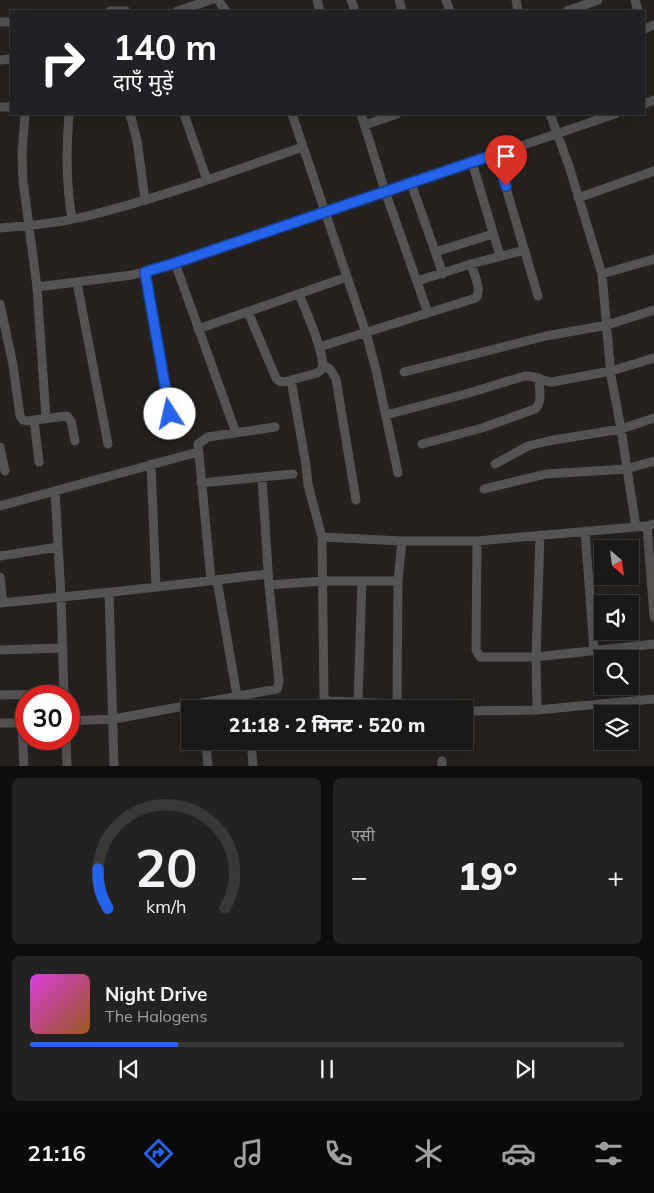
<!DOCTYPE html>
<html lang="hi">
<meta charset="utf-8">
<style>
:root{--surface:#1b1917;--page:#242220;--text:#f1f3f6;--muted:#a0a0a1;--line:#393836;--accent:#2563eb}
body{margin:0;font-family:Mulish,"Noto Sans Devanagari",sans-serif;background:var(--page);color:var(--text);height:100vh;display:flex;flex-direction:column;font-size:19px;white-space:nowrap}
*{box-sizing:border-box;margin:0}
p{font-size:16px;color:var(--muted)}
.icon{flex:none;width:28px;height:28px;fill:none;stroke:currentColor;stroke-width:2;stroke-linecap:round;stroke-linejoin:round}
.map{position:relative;height:766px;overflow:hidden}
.drawer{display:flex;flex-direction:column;gap:12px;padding:12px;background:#0f0e0d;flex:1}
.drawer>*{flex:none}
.hud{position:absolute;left:10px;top:10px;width:635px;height:105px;border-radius:0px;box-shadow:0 5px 20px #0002,0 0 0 1px var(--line);background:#202124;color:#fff;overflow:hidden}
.needle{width:32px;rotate:152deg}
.tools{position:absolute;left:594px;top:540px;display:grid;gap:10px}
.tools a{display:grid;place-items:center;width:45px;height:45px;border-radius:0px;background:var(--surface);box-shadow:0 5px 20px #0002,0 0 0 1px var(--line);font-size:25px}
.speed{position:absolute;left:15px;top:685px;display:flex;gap:10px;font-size:25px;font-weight:700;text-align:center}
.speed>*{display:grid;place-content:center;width:65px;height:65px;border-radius:50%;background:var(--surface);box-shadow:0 5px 20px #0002,0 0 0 1px var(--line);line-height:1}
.speed .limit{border:8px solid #d22;background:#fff;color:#111}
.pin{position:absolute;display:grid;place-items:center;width:42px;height:42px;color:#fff;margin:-51px -21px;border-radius:50% 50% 50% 0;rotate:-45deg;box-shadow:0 0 5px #0007}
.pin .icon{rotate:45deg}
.me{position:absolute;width:55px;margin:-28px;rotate:350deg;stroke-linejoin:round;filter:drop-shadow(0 0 4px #0008)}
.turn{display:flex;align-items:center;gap:18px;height:105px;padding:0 20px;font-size:22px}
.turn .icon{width:65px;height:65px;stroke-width:2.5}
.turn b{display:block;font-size:35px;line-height:42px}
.big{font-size:38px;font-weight:800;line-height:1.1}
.drawer .widget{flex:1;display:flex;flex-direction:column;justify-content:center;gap:8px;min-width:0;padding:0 18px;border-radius:8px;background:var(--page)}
.drawer .dial{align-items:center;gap:0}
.dial svg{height:130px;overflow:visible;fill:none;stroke:var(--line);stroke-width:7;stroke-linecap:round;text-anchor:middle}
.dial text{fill:var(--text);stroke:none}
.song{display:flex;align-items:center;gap:15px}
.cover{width:60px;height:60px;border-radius:8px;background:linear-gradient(135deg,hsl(300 70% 55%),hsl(30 70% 35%))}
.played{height:5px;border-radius:2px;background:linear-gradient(90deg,var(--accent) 25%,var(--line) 25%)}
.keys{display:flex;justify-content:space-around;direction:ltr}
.heat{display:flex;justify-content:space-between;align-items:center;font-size:28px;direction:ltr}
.drawer .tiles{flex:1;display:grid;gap:12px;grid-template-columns:1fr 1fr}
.widget:last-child{grid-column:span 2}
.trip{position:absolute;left:181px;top:700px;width:292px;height:50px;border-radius:0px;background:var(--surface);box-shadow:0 5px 20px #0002,0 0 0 1px var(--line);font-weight:800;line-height:50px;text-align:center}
.menu{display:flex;height:80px;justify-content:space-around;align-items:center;background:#0b0a09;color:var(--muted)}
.menu .icon{width:35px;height:35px}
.menu .active{color:var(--accent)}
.menu b{font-size:22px;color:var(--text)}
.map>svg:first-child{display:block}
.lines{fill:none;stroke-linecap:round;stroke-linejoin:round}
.minor{stroke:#545252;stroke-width:9}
.route-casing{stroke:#184099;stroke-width:12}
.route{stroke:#2563eb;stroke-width:9}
</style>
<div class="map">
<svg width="654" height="766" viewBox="0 0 654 766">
<rect width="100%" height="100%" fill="#24211f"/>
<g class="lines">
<!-- minor -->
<path class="minor" d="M218,0l8,11
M317,0l3,11
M351,0l4,11
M399,0l3,11
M446,0l4,11
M516,0l2,11
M635,0l3,11
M110,11h16
M177,11l34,-11
M567,11l31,-11
M0,22h11
M644,29l10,-4
M0,60l11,-1
M644,104l10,-4
M0,107h11
M25,114l-3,40 1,27 14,106 9,131
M69,114c-3,36 -3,70 3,105
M130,114l7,26 8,60
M184,114l23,66
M292,114l74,219 10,37 22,103
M361,114l24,77 43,122
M550,114l19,52 33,108 9,102 10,53 15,98
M365,125l32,-11
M496,154l42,142
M472,162l28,94
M411,183l32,91
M578,198l76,-27
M0,228c29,-2 59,-5 87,-12 74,-18 145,-45 216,-69
M435,252l58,-18
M175,263l61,170
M145,272l25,142
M602,274l52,-15
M417,281l54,-17 54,-14
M77,283l31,161
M37,287l95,-12 40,-11 443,-150
M0,304l13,61 7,51 3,4 4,1 40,-5 4,5 4,20
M248,312l28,66 3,3 5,1 33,-9 5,-4c4,-15 -17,-59 -23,-75
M198,329l149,-52
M319,347l157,-49c6,-9 -2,-24 -5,-34
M323,365l7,4 6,10 20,121
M404,372l142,-36 61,-11 47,-15
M291,380l15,85 2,20 14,52 2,161 5,3 68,3 29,5
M386,415l83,-22 56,-17c10,-1 16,5 27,6l59,-11 43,-13
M34,420l5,42
M422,444l60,-16 53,-19c8,-7 4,-21 4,-31
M0,447l5,24
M151,464l5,123
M495,464l33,-18 20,-5 73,-12 33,-11
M201,483l92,-9
M484,489l62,-15 80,-5 28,-8
M55,491l6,106 3,99
M0,506l198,-54
M647,526l7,91
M585,531l9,120
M322,537l80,4h75l170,-15 7,-2
M477,541l-1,109 4,7h56l118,-13
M0,556l58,-9
M0,577l3,26
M211,580l-13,-136 10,-7 67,-10
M217,580l20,116
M269,585l53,-4h76
M109,592l5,174
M0,603l122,-12 146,-17
M0,650l63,-2
M0,695l64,-1
M244,695l3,14
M358,702l4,-121
M397,704l1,-123 4,-40
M537,710l-1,-53 4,-122
M465,711l72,-1 117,-11
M69,721l45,-2 163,-30 2,-7 -10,-97 -7,-107
M0,723h26
M22,723l2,43
M66,739l1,27
M206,741l2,25
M251,741l2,25
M442,766v-5"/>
</g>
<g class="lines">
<defs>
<path id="route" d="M170,414l-25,-142 30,-9 321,-109 10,32"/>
</defs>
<!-- route casing -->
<use href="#route" class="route-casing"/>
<!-- route -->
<use href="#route" class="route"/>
</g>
</svg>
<div class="tools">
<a><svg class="needle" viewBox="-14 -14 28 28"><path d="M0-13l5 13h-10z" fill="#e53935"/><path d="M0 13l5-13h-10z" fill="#a0a0a1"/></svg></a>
<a><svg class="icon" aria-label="sound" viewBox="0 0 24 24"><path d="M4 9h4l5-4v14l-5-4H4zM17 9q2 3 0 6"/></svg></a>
<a><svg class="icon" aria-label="search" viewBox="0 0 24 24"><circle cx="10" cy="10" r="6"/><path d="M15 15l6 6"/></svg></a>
<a><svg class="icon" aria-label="layers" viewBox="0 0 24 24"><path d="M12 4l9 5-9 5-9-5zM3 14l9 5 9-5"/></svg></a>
</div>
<div class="speed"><div class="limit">30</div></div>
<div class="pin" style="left:506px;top:186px;background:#d93025"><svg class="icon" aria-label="arrive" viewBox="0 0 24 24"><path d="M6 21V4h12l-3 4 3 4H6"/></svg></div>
<svg class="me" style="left:170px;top:414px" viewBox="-20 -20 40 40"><circle r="19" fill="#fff"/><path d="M0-13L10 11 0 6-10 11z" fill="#2563eb"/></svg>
<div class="trip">21:18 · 2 मिनट · 520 m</div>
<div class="hud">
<div class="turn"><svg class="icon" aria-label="right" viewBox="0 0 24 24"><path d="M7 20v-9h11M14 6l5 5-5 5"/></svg><div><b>140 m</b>दाएँ मुड़ें</div></div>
</div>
</div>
<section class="drawer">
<div class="tiles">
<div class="widget dial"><svg viewBox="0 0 100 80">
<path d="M14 69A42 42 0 1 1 86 69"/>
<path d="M14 69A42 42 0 0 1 8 45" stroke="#2563eb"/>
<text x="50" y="56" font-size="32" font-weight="700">20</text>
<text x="50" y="72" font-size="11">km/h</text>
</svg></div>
<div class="widget"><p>एसी</p>
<div class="heat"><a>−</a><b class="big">19°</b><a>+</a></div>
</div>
<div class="widget">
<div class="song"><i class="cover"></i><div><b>Night Drive</b><p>The Halogens</p></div></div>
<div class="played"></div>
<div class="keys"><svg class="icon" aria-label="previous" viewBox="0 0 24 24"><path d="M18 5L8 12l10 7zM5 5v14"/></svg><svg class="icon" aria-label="pause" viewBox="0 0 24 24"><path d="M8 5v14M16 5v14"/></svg><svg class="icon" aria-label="next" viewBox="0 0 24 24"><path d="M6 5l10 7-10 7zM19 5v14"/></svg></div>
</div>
</div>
</section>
<nav class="menu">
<b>21:16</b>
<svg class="icon active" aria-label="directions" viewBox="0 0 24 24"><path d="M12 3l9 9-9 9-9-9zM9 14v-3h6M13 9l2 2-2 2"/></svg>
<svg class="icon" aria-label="music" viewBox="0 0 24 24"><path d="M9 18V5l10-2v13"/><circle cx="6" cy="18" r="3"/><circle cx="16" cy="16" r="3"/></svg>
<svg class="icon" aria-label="phone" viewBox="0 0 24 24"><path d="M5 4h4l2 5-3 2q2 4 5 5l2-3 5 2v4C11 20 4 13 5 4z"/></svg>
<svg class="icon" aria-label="climate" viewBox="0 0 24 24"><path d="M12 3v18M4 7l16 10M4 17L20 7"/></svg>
<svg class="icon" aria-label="car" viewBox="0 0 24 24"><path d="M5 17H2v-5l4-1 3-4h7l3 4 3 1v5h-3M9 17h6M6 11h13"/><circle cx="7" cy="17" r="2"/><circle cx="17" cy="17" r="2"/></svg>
<svg class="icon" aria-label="filters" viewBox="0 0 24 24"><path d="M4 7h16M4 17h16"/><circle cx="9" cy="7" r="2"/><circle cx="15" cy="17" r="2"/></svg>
</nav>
